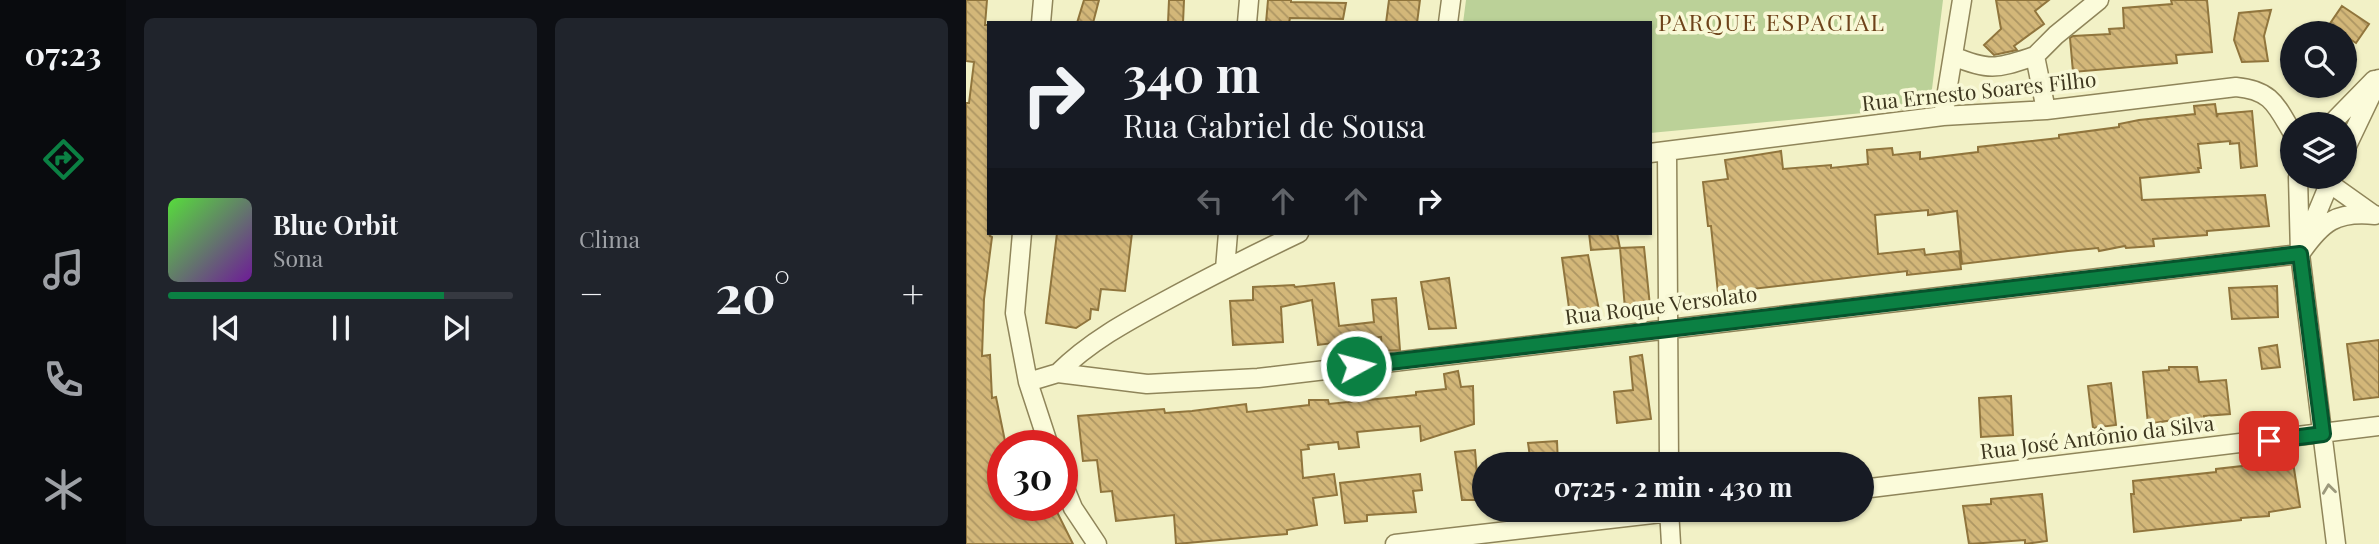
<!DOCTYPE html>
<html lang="pt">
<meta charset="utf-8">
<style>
:root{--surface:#171b24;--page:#20242c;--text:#f1f3f6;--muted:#9ea1a6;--line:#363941;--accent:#0b8043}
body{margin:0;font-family:"Playfair Display",serif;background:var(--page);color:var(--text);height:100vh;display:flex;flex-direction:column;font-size:26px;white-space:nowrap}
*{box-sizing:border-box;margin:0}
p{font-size:23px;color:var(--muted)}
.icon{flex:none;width:38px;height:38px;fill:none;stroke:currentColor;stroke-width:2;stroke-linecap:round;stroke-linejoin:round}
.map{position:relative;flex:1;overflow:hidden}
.side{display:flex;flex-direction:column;gap:18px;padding:18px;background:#0d0f14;width:840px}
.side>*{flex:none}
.top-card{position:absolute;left:21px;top:21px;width:665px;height:214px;border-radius:0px;box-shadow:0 2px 5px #0004;background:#171b24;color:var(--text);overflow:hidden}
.buttons{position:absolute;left:1314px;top:21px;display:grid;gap:14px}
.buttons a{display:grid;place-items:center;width:77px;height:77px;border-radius:50%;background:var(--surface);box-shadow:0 2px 5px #0004;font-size:35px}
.speed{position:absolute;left:21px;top:430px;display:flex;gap:14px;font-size:35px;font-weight:700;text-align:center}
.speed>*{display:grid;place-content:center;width:91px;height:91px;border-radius:50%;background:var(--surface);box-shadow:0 2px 5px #0004;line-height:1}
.speed .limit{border:10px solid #d22;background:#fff;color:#111}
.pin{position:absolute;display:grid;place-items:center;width:60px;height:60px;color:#fff;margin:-30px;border-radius:14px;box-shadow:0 4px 10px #0006}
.me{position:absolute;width:77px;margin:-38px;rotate:83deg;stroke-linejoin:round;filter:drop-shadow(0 0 5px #0008)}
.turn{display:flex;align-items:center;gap:24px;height:147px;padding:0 21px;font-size:32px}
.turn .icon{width:91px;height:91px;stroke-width:2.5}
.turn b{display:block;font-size:49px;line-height:60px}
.lanes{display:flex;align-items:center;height:66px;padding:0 21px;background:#0003;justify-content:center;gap:35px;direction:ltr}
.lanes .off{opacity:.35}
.big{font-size:52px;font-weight:700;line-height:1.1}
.side .widget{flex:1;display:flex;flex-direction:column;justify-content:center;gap:10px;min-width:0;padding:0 24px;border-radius:10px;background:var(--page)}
.song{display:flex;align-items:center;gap:21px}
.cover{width:84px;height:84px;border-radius:10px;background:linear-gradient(135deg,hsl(110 70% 55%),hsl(280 70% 35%))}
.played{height:7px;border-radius:4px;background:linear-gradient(90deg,var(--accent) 80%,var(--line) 80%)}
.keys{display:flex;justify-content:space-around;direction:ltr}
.heat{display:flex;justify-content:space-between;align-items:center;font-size:38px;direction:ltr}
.side .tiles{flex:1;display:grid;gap:18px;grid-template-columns:repeat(2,1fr)}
.trip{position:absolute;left:506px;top:452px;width:402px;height:70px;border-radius:35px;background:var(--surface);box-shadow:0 2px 5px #0004;font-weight:700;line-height:70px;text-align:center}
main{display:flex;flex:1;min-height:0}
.menu{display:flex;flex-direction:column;width:126px;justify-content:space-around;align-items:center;background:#090b0e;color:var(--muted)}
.menu .icon{width:49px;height:49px}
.menu .active{color:var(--accent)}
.menu b{font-size:32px;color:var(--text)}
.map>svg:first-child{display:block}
.green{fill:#bbd198}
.building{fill:url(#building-back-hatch);stroke:#90753d;stroke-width:2}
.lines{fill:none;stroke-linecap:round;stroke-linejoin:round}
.minor-casing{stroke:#8f855a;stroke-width:21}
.minor{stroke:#fbfbda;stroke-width:18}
.oneway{stroke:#9c997c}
.route-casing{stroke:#07532c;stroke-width:18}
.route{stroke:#0b8043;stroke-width:12}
.labels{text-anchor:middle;stroke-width:7;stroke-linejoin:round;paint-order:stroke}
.street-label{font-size:21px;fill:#3e371f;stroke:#f8f8d6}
.neighbourhood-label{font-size:23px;letter-spacing:2px;fill:#6e431a;stroke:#f8f8d6}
</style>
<main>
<nav class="menu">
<b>07:23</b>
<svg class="icon active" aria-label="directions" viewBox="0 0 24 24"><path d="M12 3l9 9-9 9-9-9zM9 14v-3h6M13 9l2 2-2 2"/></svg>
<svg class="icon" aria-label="music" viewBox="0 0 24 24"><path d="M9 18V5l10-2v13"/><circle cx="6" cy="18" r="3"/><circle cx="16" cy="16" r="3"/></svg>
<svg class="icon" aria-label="phone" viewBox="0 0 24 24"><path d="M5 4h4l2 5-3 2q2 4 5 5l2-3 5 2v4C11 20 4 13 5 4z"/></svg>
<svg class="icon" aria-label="climate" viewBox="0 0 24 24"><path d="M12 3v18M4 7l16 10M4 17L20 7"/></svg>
</nav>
<section class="side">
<div class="tiles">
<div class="widget">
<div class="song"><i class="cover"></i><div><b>Blue Orbit</b><p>Sona</p></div></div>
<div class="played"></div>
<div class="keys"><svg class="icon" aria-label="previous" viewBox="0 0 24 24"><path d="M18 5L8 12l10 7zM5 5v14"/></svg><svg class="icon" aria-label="pause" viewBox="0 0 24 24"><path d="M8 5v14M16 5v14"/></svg><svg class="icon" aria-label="next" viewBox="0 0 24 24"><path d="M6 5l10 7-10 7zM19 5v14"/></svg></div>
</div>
<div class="widget"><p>Clima</p>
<div class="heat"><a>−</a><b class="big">20°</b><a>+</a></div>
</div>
</div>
</section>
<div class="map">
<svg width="1413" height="544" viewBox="0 0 1413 544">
<defs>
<pattern id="building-back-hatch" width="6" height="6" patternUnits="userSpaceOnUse" patternTransform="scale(1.75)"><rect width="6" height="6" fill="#d3b779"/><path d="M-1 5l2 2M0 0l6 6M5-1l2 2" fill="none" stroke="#ad9663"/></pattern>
</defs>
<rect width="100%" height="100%" fill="#f2f1c6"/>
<!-- green -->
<path class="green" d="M500,0h477l-12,97 -14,11 -267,25v-110h-187z"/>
<!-- building -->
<path class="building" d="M0,0h21l-2,25h4v208l1,3 2,1 -8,62 -2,57 8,-1 2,43 4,-1 10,49h-3v60h51l19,38h-107v-441h3l5,-41 -8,-1z
M118,0h15l-6,23h-16z
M203,0h15l-1,23h-15z
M302,0h23v2l55,1 -3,16 -53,-1 -1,5h-23z
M423,0h31l-3,23h-31z
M1030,0h53l-14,11 9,13 -30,22 3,4 -23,5 -10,-10 17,-16z
M1205,0h36l5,52 -36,3 1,8 -104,9 -3,-34 3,-2 37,-2 -1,-5 15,-1 -1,-20 49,-4z
M1376,6l27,18 -13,19 -11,-7v-3h-4l-12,-8z
M1305,10l-7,26 4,25 -26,1 -8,-22 5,-27z
M1249,104l2,13 1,-3 34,-3 5,55 -16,2 -2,-25 -9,1v-3l-32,3 3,24h-3l1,4 -59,6 2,22 123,-5 4,31 -62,5v4l-54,4 1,7 -28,2 -1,-2 -26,5 -1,-3 -30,3 -106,13 -5,-53 -29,4v-5l-53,5 3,39 46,-5 1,6 34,-4 2,18 -54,6v-4l-189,22 -7,-67h-3l-5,-44 25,-3 -3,-19 56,-9 2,18 48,-4v3l37,-4 -1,-14 25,-2 1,7 27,-3v7l58,-7v-5l81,-9v-3l60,-8v-3l20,-4 56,-6 -1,-8z
M91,233h75l-7,58 -24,-2 -3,21 -7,-1 -1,10 -14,9 -30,-5z
M623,233h28l3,15 -29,2z
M678,247l6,59 -25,3 -5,-61z
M622,255l11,55 -29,5 -8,-57z
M483,278l7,50 -27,1 -8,-47z
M368,283l5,43 35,-4 -2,-22 24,-2 4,52 -18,1 -1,-14 -63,8 -6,-45 -31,7 2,35 -50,3 -3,-44 23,-1v-13l41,-2 1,2z
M1311,286l1,31 -46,2 -3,-31z
M1413,340v57l-25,3 -7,-56z
M1311,345l3,22 -18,2 -3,-21z
M676,355l9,64 -34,4 -3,-31 19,-2 -3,-33z
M1203,367h28l2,15 27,-2 4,34 -26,2v4l-30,4 -1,-4 -25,4 -5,-52 26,-2z
M492,371l3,16 12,-1 1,38 -53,17 -1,-15 -63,6 2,15 -20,2 -1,-7 -30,3 1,4 -8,1 2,28 31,-4 3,21 -24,3 4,27 -30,5v4l-111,10 -2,-29 -58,6 -4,-30 -11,1 -4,-32 -14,1 -5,-45 86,-7 1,4 27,-2 54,-7 1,8 62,-7v-5h19l1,4 87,-9v-3l30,-3 -2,-15z
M1145,383l5,42 -23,3 -5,-42z
M1045,396l2,39 -32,2 -2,-39z
M591,441l1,23h-27l-3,-21z
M509,450l4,50h-17l-7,-48z
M1326,456l8,51 -31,5v4l-28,2v2l-107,12 -3,-38h3l-1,-13 83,-9v-3l53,-6v-4z
M454,474l2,16 -9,1 3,21 -49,3v6l-22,2 -5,-40z
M1076,494l5,47 -22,3v-4l-56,4 -6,-38 28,-2v-5z"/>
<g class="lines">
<defs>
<path id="minor" d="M75,23l2,-23
M281,23l2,-23
M482,23l3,-23
M987,56c38,16 45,12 82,0
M1080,110l-11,-54 21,-21 43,-35
M977,116l19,-116
M1365,124l43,-44
M1379,150l34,-71
M701,151l2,313
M684,153l293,-37 103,-6 190,-23c35,3 40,18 56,45
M1332,177l2,77 36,290
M1358,177l5,6 45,32
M56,233l-7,80 13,69 21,64
M1341,237l25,-60
M1334,254c22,-32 36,-43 75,-39
M259,269l3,-36
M92,373c31,-31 68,-51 107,-72 44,-24 88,-46 134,-68
M62,382l30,-9 89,11 111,-6 1042,-124
M96,481l11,27 24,36
M896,489l517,-63
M703,509l2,35
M429,544l301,-35"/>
</defs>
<!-- minor casing -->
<use href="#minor" class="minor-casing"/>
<!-- minor -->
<use href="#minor" class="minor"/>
</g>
<!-- one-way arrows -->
<defs><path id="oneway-chevron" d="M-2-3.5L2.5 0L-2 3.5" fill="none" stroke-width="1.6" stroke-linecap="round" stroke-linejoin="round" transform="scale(1.75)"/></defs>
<use class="oneway" href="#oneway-chevron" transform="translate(1363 489) rotate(-97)"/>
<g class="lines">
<defs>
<path id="route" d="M390,366l944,-112 23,180 -54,7"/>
</defs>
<!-- route casing -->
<use href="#route" class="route-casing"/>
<!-- route -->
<use href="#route" class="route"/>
</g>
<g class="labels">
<!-- street labels -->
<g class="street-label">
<text transform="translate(1013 92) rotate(-6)" y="7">Rua Ernesto Soares Filho</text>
<text transform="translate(695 306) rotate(-7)" y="7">Rua Roque Versolato</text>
<text transform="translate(1131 438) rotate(-7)" y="7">Rua José Antônio da Silva</text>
</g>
<!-- neighbourhood labels -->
<g class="neighbourhood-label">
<text x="806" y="31">PARQUE ESPACIAL</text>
</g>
</g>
</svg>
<div class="buttons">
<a><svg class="icon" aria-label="search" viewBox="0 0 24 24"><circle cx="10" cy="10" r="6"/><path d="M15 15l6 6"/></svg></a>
<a><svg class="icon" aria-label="layers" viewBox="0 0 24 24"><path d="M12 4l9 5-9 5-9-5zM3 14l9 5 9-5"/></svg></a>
</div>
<div class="speed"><div class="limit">30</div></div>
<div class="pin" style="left:1303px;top:441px;background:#d93025"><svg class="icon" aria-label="arrive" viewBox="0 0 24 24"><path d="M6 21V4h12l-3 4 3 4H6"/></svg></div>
<svg class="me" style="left:390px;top:366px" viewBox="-20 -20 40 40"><circle r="17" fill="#0b8043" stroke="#fff" stroke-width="3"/><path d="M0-11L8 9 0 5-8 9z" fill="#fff"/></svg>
<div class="trip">07:25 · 2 min · 430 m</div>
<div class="top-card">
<div class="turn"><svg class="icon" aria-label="right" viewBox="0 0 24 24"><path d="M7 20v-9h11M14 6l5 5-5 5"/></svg><div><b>340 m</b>Rua Gabriel de Sousa</div></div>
<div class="lanes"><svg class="icon off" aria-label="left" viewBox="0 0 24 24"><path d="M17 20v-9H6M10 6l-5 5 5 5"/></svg><svg class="icon off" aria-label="ahead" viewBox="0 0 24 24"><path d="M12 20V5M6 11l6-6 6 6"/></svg><svg class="icon off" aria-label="ahead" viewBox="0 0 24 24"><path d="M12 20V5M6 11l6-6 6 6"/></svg><svg class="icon" aria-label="right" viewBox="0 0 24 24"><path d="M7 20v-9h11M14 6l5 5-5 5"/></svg></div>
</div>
</div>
</main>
